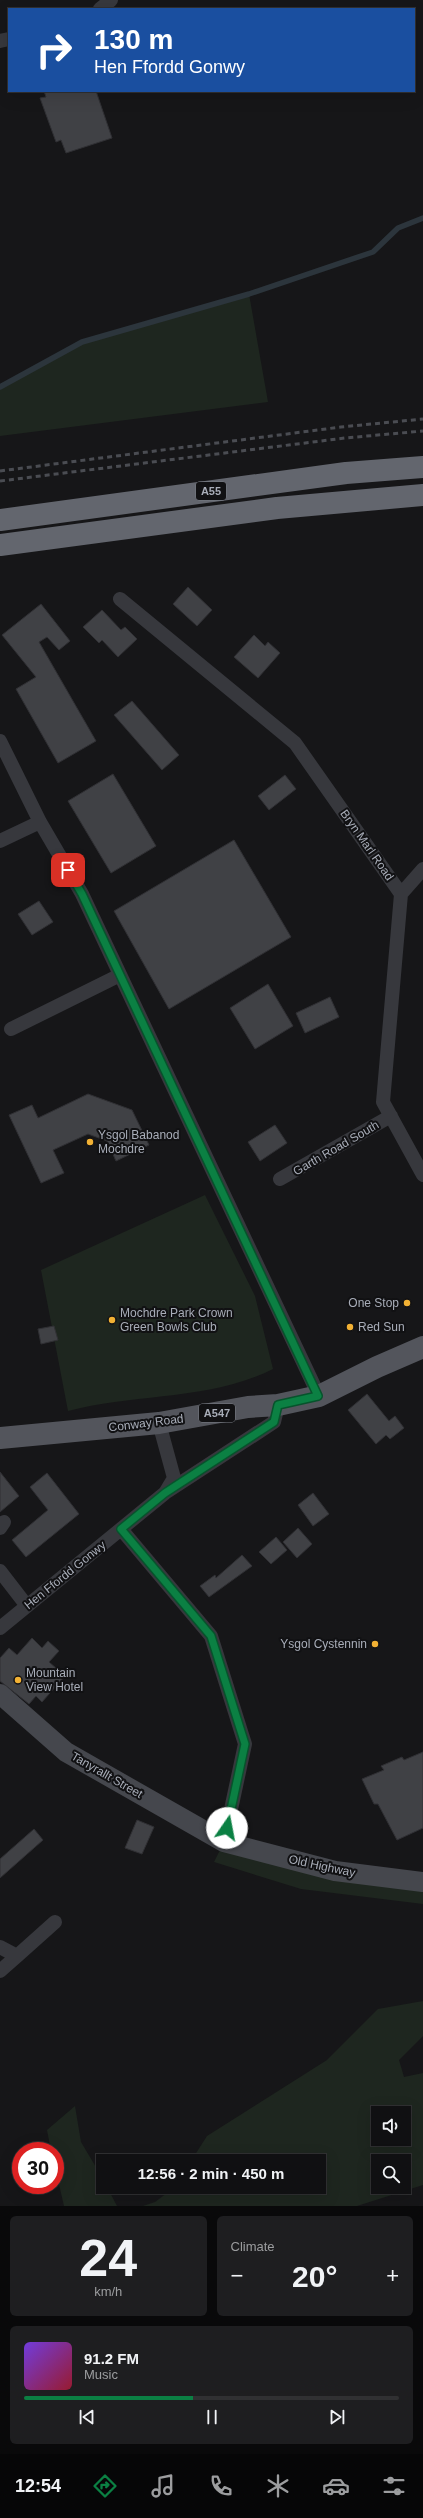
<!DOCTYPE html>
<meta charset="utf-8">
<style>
:root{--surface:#101012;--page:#1e1e20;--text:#f1f3f6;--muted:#9c9d9f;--line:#303032;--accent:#0b8043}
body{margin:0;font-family:Helvetica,sans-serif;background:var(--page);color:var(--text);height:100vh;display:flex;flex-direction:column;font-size:15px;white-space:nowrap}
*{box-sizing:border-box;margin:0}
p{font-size:13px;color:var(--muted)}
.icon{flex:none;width:22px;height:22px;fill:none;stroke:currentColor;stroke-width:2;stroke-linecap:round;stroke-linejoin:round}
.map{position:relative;height:2206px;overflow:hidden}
.panel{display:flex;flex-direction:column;gap:10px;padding:10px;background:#09090a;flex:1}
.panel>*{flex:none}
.top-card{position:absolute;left:8px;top:8px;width:407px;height:84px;border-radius:0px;box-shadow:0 4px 16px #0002,0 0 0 1px var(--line);background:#1a4fa0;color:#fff;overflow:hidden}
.fabs{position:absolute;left:371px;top:2106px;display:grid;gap:8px}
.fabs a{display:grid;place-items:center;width:40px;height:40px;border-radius:0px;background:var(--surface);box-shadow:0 4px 16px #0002,0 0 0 1px var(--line);font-size:20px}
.speed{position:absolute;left:12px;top:2142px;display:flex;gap:8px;font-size:20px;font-weight:700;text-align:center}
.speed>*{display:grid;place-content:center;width:52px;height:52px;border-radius:50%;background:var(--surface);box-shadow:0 4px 16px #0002,0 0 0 1px var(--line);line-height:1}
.speed .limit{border:6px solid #d22;background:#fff;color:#111}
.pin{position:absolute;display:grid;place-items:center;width:34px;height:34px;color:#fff;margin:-17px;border-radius:8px;box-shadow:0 2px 6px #0006}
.me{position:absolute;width:44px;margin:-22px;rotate:12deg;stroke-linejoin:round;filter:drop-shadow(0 0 3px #0008)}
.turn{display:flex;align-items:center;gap:14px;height:84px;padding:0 20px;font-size:18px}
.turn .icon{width:52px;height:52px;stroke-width:2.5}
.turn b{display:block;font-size:28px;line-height:34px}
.big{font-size:30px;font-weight:700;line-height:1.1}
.panel .card{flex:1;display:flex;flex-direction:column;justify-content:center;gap:6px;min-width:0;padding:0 14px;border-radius:6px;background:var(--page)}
.panel .dial{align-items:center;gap:0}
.dial b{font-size:52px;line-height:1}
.song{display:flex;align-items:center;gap:12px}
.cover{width:48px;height:48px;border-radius:6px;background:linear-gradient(135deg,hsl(260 70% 55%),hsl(350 70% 35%))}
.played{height:4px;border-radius:2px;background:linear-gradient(90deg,var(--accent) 45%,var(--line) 45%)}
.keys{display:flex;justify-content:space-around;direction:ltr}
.heat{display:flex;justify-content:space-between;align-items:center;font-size:22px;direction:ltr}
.panel .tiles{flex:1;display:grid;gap:10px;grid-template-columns:1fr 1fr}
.card:last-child{grid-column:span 2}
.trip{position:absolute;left:96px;top:2154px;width:230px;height:40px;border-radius:0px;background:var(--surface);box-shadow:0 4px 16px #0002,0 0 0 1px var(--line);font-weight:700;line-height:40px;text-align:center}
.tab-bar{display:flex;height:64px;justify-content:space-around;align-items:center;background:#060607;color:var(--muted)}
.tab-bar .icon{width:28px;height:28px}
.tab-bar .on{color:var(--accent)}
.tab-bar b{font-size:18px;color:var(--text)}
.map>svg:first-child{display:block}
.green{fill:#1e261f;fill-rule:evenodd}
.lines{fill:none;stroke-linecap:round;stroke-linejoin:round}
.stream{stroke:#2c353c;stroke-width:5.5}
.building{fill:#404145;stroke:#303034}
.street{stroke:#37383d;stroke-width:14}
.secondary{stroke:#45474d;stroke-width:20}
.primary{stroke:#53555c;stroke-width:22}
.highway{stroke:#63666e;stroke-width:22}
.rail{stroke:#4a4c52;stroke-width:3;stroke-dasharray:5 4;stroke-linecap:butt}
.route-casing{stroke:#07532c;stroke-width:10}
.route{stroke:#0b8043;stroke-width:7}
.poi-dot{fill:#f2b134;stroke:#111113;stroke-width:1.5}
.labels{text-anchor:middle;stroke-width:4;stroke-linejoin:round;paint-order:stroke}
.shield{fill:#111113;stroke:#7b7e86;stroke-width:1}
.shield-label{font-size:11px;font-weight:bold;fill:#a8adb8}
.street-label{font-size:12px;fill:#a8adb8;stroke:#111113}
.poi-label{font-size:12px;fill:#a8adb8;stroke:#111113;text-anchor:start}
</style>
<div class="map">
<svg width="423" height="2206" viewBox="0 0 423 2206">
<rect width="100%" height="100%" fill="#161618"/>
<!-- green -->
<path class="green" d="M249,294l19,108 -268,34v-49l82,-45z
M205,1195l50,101 18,73c-64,32 -138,24 -205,42l-27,-141z
M221,1848l202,40v16l-122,-15 -87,-27z
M423,2001v35l-24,24 5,17 19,-4v112l-66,21h-214l12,-4 20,-15h144v-26h-128l16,-25 120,-76 51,-51zM378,2113h26v26h-26zM378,2161h26v26h-26z
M75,2106l6,36 22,37v8h4l10,19h-53l-9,-39v-16h-4l-4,-21z"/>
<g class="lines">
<!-- stream -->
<path class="stream" d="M0,387l82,-45 167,-48 124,-42 25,-24 25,-10"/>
</g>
<!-- building -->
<path class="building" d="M44,91h52l16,47 -46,15 -5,-13 -5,2 -16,-44 6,-1z
M188,587l24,23 -15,16 -24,-22z
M41,604l29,37 -11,9 -12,-13 -8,5 57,99 -38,22 -42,-74 20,-12 -34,-42z
M102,610l19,20 4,-3 12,12 -19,18 -16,-17 -3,3 -16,-16z
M254,635l11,11 3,-4 12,11 -22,25 -24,-21z
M132,701l47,54 -17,15 -48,-55z
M113,774l43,72 -45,27 -43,-72z
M285,775l11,14 -27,21 -11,-14z
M234,840l57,97 -122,72 -55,-98z
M39,901l14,21 -21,13 -14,-21z
M268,984l25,42 -38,23 -25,-41z
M330,997l9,20 -34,16 -9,-20z
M88,1094l44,16 17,35 -33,16 -9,-20 -19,-7 -35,16 11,23 -23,10 -32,-68 23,-10 6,13z
M275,1125l12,18 -27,18 -12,-19z
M54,1326l4,14 -17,4 -3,-15z
M367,1394l22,27 6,-5 9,12 -14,11 -4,-4 -10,9 -28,-34z
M0,1472l19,24 -19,16z
M47,1473l32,41 -53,43 -14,-17 36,-30 -18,-23z
M313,1493l16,21 -16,12 -15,-21z
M298,1528l14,16 -15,14 -14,-16z
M276,1537l11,13 -16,14 -12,-12z
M242,1555l10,11 -43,31 -9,-11 15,-11 1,3z
M32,1638l10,10 6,-7 11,10 -10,11 16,14 -23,26 -6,-6 -7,8 -29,-23v-23l9,-10 8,7z
M423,1752v76l-26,12 -19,-36h-4l-12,-25 22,-9 -3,-4 21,-9 2,3z
M137,1820l17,7 -12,27 -17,-6z
M34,1829l9,11 -43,38v-19z"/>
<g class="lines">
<!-- street -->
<path class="street" d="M100,9l11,-9
M0,41l9,-2
M120,599l175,144 106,151 -18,208 40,73
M0,741l40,81 42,72 237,502
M0,841l40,-19
M401,894l22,-25
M11,1029l109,-54
M280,1179l111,-63
M159,1423l15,55 -9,15
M0,1528l4,-6
M121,1529l90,107 34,108 -21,98
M0,1571l27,35
M0,1628l165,-135 109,-71 4,-17
M0,1947l17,9 38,-34
M0,1971l17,-15"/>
<!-- secondary -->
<path class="secondary" d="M0,1694l66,58 158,90 111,29 88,11"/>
<!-- primary -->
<path class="primary" d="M0,1438l159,-15 89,-16 30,-2 41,-9 58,-29 46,-20"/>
<!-- highway -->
<path class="highway" d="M0,520l346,-47 77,-6
M0,545l277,-37 146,-13"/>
<!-- rail -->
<path class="rail" d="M0,471l341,-44 82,-8
M0,481l345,-43 78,-7"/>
</g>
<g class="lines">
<defs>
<path id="route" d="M68,870l14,24 236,502 -40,9 -4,17 -109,71 -44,36 90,107 34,108 -18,84"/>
</defs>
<!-- route casing -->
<use href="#route" class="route-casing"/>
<!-- route -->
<use href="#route" class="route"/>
</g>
<!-- markers -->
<g class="poi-dot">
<circle cx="90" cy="1142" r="4"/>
<circle cx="407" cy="1303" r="4"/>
<circle cx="112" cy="1320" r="4"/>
<circle cx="350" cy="1327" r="4"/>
<circle cx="375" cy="1644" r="4"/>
<circle cx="18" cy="1680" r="4"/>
</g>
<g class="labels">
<!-- shield labels -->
<g class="shield">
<rect x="196" y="482" width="30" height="18" rx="3"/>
<rect x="199" y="1404" width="36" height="18" rx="3"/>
</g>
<g class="shield-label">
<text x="211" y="495">A55</text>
<text x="217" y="1417">A547</text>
</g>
<!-- street labels -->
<g class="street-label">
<text transform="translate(367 845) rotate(55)" y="4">Bryn Marl Road</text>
<text transform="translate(336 1148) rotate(-30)" y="4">Garth Road South</text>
<text transform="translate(146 1423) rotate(-7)" y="4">Conway Road</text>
<text transform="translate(65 1575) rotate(-39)" y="4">Hen Ffordd Gonwy</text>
<text transform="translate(107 1775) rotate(30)" y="4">Tanyrallt Street</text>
<text transform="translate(322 1866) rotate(12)" y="4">Old Highway</text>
</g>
<!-- poi labels -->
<g class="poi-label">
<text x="98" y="1139">Ysgol Babanod<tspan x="98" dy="14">Mochdre</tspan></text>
<text x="399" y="1307" text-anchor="end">One Stop</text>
<text x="120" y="1317">Mochdre Park Crown<tspan x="120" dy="14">Green Bowls Club</tspan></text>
<text x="358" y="1331">Red Sun</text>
<text x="367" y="1648" text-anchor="end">Ysgol Cystennin</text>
<text x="26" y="1677">Mountain<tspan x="26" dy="14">View Hotel</tspan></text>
</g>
</g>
</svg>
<div class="fabs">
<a><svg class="icon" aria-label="sound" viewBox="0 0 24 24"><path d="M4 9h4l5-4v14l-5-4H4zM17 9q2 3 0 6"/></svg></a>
<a><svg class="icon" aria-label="search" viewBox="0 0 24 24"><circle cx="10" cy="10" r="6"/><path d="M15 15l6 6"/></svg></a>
</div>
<div class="speed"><div class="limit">30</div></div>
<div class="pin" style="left:68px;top:870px;background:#d93025"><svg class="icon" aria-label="arrive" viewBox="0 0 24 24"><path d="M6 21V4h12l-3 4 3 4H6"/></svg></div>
<svg class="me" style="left:227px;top:1828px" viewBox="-20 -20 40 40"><circle r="19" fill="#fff"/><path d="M0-13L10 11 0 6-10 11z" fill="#0b8043"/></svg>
<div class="trip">12:56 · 2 min · 450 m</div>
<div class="top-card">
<div class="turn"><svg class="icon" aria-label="right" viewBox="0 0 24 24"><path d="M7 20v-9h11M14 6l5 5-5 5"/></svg><div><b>130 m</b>Hen Ffordd Gonwy</div></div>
</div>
</div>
<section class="panel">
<div class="tiles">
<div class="card dial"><b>24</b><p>km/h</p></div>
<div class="card"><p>Climate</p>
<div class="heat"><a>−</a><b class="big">20°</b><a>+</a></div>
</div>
<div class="card">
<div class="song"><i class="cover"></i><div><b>91.2 FM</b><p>Music</p></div></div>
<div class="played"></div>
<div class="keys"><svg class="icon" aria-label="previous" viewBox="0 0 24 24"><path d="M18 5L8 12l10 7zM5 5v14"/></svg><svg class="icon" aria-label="pause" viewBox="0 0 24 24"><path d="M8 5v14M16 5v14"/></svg><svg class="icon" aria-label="next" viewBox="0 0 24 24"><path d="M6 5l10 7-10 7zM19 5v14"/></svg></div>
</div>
</div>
</section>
<nav class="tab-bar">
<b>12:54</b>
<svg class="icon on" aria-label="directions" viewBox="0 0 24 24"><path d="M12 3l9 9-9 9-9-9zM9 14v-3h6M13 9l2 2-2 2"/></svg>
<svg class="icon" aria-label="music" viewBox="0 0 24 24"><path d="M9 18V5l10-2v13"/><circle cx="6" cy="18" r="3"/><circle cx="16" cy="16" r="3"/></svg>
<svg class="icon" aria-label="phone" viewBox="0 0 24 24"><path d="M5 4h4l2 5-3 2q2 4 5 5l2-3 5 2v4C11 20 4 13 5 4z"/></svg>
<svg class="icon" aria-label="climate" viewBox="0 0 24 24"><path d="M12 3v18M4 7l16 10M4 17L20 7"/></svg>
<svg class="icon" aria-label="car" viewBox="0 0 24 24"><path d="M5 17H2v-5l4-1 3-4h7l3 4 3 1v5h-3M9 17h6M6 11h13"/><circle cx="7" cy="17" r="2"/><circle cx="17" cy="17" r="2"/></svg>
<svg class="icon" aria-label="filters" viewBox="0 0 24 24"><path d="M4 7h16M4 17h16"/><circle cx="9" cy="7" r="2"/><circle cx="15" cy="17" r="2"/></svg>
</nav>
